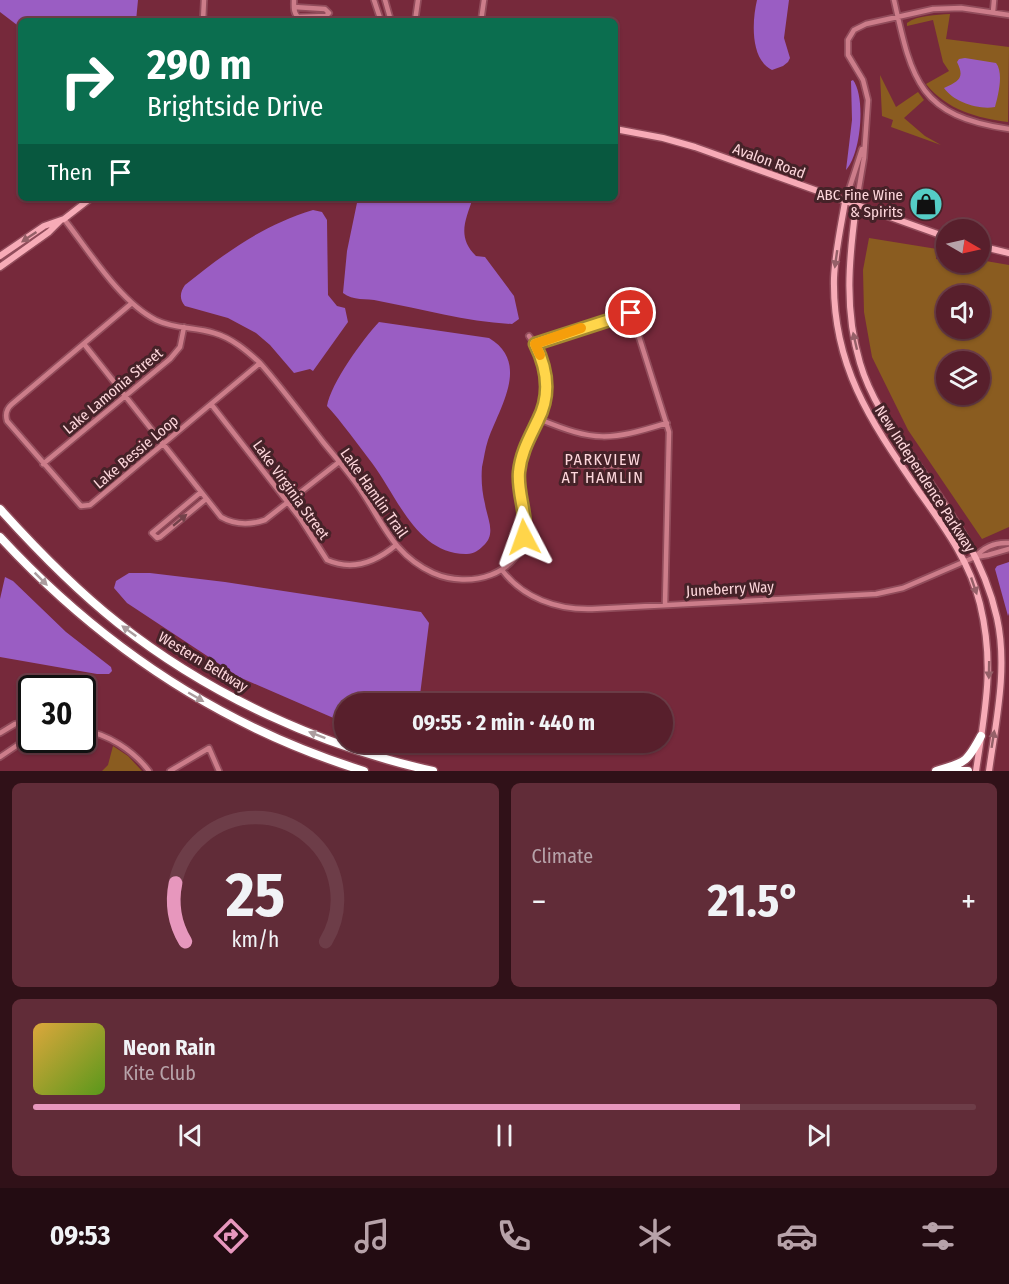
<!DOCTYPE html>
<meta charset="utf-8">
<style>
:root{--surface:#581f2c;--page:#612c38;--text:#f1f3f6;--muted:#b7a2a9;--line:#6d3d48;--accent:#e797bd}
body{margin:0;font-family:"Fira Sans Condensed",sans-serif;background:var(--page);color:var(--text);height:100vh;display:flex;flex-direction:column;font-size:22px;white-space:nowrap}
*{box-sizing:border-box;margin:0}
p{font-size:20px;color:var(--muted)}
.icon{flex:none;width:33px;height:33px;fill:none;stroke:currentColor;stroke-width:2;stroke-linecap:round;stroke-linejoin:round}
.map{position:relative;height:771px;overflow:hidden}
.panel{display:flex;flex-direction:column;gap:12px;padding:12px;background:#301118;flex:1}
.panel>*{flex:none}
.top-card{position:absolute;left:18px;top:18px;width:600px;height:183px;border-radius:9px;box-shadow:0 2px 4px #0004,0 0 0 2px var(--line);background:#0b6e4f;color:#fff;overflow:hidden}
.needle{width:39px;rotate:99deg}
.fabs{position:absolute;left:936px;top:219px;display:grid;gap:12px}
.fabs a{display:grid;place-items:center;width:54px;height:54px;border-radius:50%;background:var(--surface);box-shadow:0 2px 4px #0004,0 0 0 2px var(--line);font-size:30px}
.speed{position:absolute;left:18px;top:675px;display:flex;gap:12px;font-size:30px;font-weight:700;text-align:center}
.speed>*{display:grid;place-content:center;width:78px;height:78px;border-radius:50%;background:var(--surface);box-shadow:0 2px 4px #0004,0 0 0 2px var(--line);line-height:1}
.speed .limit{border:3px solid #111;border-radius:9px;background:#fff;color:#111}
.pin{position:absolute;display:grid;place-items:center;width:51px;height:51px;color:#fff;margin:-26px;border:3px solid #fff;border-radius:50%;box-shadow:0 2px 6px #0007}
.me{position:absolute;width:66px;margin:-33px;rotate:356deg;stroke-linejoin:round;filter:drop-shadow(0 0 4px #0008)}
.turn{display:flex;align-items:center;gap:21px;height:126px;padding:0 30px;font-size:27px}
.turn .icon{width:78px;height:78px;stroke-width:2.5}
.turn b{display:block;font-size:42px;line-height:51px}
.then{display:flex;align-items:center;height:57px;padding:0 30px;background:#0003;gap:12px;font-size:22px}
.big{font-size:45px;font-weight:700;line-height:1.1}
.panel .tile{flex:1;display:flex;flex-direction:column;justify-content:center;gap:9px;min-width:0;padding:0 21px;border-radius:9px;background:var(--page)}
.panel .dial{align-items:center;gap:0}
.dial svg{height:156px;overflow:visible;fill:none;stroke:var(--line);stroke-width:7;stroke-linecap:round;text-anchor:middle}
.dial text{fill:var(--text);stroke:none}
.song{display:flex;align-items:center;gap:18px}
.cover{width:72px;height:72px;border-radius:9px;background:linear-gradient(135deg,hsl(40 70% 55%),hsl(90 70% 35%))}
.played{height:6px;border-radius:3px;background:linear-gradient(90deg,var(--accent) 75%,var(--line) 75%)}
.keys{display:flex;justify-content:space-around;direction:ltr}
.heat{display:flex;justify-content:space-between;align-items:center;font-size:33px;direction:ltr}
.panel .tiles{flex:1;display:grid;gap:12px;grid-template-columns:1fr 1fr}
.tile:last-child{grid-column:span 2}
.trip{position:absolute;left:334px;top:693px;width:339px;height:60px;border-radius:30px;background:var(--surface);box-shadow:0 2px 4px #0004,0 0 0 2px var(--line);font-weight:700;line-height:60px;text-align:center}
.menu{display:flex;height:96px;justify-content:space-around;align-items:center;background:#230c12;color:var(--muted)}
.menu .icon{width:42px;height:42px}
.menu .active{color:var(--accent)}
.menu b{font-size:27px;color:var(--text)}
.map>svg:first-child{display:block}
.green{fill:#8a5c20;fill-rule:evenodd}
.water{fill:#9a5dc3}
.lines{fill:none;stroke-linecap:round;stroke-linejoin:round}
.minor-casing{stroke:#914c5b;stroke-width:8}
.secondary-casing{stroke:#914c5b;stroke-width:9}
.motorway-casing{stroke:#914c5b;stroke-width:11}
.minor{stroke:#cc7d8a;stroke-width:4.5}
.secondary{stroke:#f7abb7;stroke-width:6}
.motorway{stroke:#fff;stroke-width:8}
.oneway{fill:#956068}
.oneway2{fill:#74424a}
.oneway3{fill:#ab9c9e}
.route-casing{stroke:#a68a30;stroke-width:15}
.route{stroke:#ffd54a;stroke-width:10}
.slow{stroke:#f59e0b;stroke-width:10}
.labels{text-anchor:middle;stroke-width:6;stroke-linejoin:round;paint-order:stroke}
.street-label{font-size:15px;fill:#fed7dc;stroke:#452228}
.poi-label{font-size:15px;fill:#fed7dc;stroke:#452228;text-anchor:end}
.neighbourhood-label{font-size:16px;letter-spacing:1.5px;fill:#fed7dc;stroke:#452228}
</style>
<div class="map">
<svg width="1009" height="771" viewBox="0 0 1009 771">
<rect width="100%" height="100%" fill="#76293b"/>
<!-- green -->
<path class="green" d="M950,14l-4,25 63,8 -1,75c-31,-4 -61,-12 -82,-38l23,-13 -6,-9 -10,-42 -26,6v-3c11,-8 29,-8 43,-9z
M880,75l16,32 22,-15 6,8 -20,18 21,18 16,9 -50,-18 2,-7 -11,-4z
M869,238l68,11 -1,10 6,1 2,-10 2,1v11h34v-2l29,5v262l-27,12 -74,-109 -36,-73 -8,-45 -1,-42zM946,296h34v32h-34zM946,362h34v32h-34z
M113,746l15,10 14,15h-40l6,-6z"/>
<!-- water -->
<path class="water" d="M0,0h138l-2,21h-115v7l-21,-16z
M757,0h32l-5,38 6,20 -2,4 -5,4 -11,4c-22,-11 -20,-49 -15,-70z
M965,58l31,5c8,10 2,33 -1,44 -17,3 -41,-5 -51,-19 15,-7 21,-10 13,-26l2,-3z
M853,80c13,17 8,74 -7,90l6,-50 -1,-39z
M358,198h115c-8,23 -16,39 3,58l9,1 29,39 5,23 -7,5c-45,-2 -90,-15 -133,-23 -13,-3 -26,0 -36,-8l4,-42z
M313,210l9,2 5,8 1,75 9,11 8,2 3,14 -35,49 -3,-2 -16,4 -24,-28 -14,-12 -28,-15 -43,-12c-6,-7 -5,-14 0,-21 40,-32 78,-60 128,-75z
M379,322l110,16c42,25 10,70 -1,102 -3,9 -4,18 -6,27 -1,12 0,25 3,37 2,14 12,30 -2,42 -4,4 -9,8 -16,8 -50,1 -70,-58 -95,-91 -13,-17 -31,-42 -45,-57 4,-23 36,-67 52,-84z
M1009,562v51l-1,3 -13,-47 2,-3z
M129,573h21l75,9 196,30 8,11 -10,80 -74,1v19l-106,-46 -112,-74 -13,-15 2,-7z
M5,577l8,4 53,51 45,35 1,4 -3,3h-12l-97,-17v-58z"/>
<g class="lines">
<defs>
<path id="minor" d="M374,0l7,21
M385,0l6,21
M894,0c18,81 25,116 115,129
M294,7l31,2 4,4 -3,3 -28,1c-5,-4 -4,-11 -4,-17
M993,12l1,-12
M203,21l1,-21
M415,21l3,-21
M481,21l3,-21
M845,202l17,-53
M856,206l8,-48 4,-58 -5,-20 -15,-25v-15l6,-10 12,-6 67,-15 28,-1 48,7
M64,219c25,32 56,83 92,101 18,9 39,7 58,13 18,5 33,18 46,30 22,25 42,52 63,79 13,16 28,33 39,50 22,33 32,63 71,81 36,16 88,3 92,-42 2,-23 -10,-41 -5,-68 3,-17 12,-30 20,-46 12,-27 7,-58 -11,-81
M132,303l-120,101c-6,5 -7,10 -5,17l74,85 9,-1 170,-142
M629,305l40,127 -4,173
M84,344l137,173c14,8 29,8 44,3l74,-58
M535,344l96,-31
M211,404l89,114 27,42c25,11 49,2 69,-15
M539,419c56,23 70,22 128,4
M43,464l127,-105 10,-12 4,-20
M569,464l50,2
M201,492l-49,41 5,5 3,-1 46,-38
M975,557c9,-10 20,-15 34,-14
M502,570c21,28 55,40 90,39l284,-15 27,-6 72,-31 13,-2 21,-6
M82,730c26,4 51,20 67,41
M0,733l15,-9 17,-2
M0,757l25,-17 7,-2
M170,771l39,-23 10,23"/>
<path id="secondary" d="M615,129l48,9 32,9 251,90
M845,202c-4,24 -10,51 -11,76 -2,89 38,145 86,215 25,35 50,69 60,111 15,62 5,106 -4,167
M856,206c-7,53 -12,104 4,157 10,34 30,63 50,91 36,52 73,101 87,164 11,50 -1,103 -8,153
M980,246l29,7
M0,256l44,-30 20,-7 27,-21
M0,267l49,-35 11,-11"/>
<path id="motorway" d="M0,509c37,41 75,80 118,114 91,72 202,123 315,148
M0,537c100,108 222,190 364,234
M936,771c29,-9 30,-7 45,-35
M951,771h17"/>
</defs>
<!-- minor casing -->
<use href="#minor" class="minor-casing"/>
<!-- secondary casing -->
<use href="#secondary" class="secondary-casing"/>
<!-- motorway casing -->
<use href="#motorway" class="motorway-casing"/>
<!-- minor -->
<use href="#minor" class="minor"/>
<!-- secondary -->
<use href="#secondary" class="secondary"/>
<!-- motorway -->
<use href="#motorway" class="motorway"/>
</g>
<!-- one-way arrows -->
<defs><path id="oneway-solid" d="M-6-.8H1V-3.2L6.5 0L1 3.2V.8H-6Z" transform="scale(1.5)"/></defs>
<g class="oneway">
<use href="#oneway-solid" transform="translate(29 237) rotate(146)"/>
<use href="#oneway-solid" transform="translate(836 259) rotate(98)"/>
<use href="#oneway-solid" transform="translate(855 341) rotate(-103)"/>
<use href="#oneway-solid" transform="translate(974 586) rotate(71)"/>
<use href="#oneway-solid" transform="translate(989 670) rotate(91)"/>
<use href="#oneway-solid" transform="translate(993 739) rotate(-81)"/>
</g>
<use class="oneway2" href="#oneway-solid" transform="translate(180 520) rotate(-40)"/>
<g class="oneway3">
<use href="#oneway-solid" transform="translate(41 579) rotate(45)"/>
<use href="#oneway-solid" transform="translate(129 631) rotate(-144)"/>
<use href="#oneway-solid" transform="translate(196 697) rotate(30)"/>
<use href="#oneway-solid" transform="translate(317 735) rotate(-159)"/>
</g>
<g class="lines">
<defs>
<path id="route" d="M524,537c4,-22 -7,-43 -5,-65 2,-20 11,-35 19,-52 13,-25 9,-52 -3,-76l96,-31"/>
</defs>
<!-- route casing -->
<use href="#route" class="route-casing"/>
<!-- route -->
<use href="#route" class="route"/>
<!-- slow -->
<path class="slow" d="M540,355l-5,-11 46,-16"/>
</g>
<!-- icons -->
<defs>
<symbol id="shop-disc" viewBox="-11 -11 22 22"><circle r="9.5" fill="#55cdc6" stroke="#452228"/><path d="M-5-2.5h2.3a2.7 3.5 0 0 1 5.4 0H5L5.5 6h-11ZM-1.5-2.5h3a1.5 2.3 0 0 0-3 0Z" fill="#111"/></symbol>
</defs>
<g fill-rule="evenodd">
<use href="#shop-disc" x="907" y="185" width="38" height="38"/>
</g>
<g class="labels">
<!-- street labels -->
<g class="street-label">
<text transform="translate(769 161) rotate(20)" y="5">Avalon Road</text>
<text transform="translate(113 391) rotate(-40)" y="5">Lake Lamonia Street</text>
<text transform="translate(136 452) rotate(-40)" y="5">Lake Bessie Loop</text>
<text transform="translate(925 479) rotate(57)" y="5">New Independence Parkway</text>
<text transform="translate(291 490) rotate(54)" y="5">Lake Virginia Street</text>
<text transform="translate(374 493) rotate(55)" y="5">Lake Hamlin Trail</text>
<text transform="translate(730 589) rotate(-3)" y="5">Juneberry Way</text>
<text transform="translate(203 662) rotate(31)" y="5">Western Beltway</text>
</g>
<!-- poi labels -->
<g class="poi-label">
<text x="903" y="200">ABC Fine Wine<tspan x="903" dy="17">&amp; Spirits</tspan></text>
</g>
<!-- neighbourhood labels -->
<g class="neighbourhood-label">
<text x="603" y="465">PARKVIEW<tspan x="603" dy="18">AT HAMLIN</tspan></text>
</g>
</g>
</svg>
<div class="fabs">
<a><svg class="needle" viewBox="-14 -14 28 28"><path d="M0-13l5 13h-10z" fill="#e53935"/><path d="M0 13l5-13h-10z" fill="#b7a2a9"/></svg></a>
<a><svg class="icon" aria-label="sound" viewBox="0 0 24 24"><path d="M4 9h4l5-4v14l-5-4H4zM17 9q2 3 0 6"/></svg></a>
<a><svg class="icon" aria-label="layers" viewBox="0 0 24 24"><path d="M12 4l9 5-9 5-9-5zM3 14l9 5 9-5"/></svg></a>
</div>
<div class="speed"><div class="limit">30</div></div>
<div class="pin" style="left:631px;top:313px;background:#d93025"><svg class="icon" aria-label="arrive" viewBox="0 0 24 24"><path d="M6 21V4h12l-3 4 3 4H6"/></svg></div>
<svg class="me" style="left:524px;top:537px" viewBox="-20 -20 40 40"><path d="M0-17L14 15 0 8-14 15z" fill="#ffd54a" stroke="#fff" stroke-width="4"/></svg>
<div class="trip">09:55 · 2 min · 440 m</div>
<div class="top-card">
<div class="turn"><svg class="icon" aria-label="right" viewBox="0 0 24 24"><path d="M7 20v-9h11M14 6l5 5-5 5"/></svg><div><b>290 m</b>Brightside Drive</div></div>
<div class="then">Then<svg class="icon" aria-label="arrive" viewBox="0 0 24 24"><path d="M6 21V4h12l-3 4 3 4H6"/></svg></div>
</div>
</div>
<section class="panel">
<div class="tiles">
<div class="tile dial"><svg viewBox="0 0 100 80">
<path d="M14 69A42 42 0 1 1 86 69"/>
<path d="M14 69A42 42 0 0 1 9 39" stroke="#e797bd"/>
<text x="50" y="56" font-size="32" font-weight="700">25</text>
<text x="50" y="72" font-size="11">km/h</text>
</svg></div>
<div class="tile"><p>Climate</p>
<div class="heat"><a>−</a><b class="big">21.5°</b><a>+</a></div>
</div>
<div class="tile">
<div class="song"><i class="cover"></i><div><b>Neon Rain</b><p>Kite Club</p></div></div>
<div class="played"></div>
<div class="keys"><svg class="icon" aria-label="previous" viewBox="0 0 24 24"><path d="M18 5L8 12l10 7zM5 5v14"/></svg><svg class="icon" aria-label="pause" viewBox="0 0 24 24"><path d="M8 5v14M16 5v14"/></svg><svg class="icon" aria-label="next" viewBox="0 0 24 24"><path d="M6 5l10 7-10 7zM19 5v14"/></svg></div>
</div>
</div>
</section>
<nav class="menu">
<b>09:53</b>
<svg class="icon active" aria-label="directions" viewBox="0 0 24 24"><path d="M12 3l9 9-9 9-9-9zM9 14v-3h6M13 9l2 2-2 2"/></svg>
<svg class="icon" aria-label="music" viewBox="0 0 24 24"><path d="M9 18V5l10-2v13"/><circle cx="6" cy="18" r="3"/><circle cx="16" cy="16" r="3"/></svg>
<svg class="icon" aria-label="phone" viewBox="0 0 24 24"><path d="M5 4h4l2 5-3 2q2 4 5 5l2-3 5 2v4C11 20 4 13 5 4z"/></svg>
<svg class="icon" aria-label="climate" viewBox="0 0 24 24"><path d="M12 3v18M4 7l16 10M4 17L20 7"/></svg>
<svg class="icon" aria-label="car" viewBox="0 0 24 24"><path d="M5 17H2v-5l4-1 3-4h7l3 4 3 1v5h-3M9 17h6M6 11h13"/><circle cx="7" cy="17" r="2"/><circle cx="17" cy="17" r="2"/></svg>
<svg class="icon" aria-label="filters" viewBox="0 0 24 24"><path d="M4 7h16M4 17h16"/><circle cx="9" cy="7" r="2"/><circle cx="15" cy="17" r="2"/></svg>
</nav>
